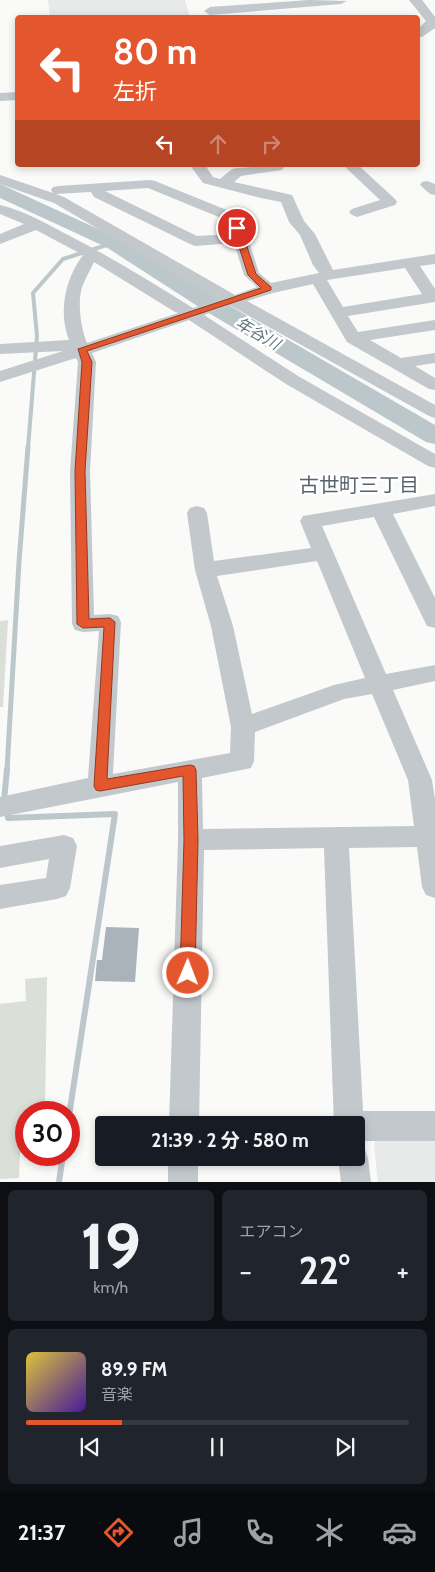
<!DOCTYPE html>
<html lang="ja">
<meta charset="utf-8">
<style>
:root{--surface:#171b24;--page:#20242c;--text:#f1f3f6;--muted:#9ea1a6;--line:#363941;--accent:#e4572e}
body{margin:0;font-family:Cabin,"Noto Sans JP",sans-serif;background:var(--page);color:var(--text);height:100vh;display:flex;flex-direction:column;font-size:19px;white-space:nowrap}
*{box-sizing:border-box;margin:0}
p{font-size:16px;color:var(--muted)}
.icon{flex:none;width:28px;height:28px;fill:none;stroke:currentColor;stroke-width:2;stroke-linecap:round;stroke-linejoin:round}
.map{position:relative;height:1182px;overflow:hidden}
.sheet{display:flex;flex-direction:column;gap:8px;padding:8px;background:#0d0f14;flex:1}
.sheet>*{flex:none}
.hud{position:absolute;left:15px;top:15px;width:405px;height:152px;border-radius:5px;box-shadow:0 2px 8px #0003;background:#e4572e;color:#fff;overflow:hidden}
.speed{position:absolute;left:15px;top:1101px;display:flex;gap:10px;font-size:25px;font-weight:700;text-align:center}
.speed>*{display:grid;place-content:center;width:65px;height:65px;border-radius:50%;background:var(--surface);box-shadow:0 2px 8px #0003;line-height:1}
.speed .limit{border:8px solid #d22;background:#fff;color:#111}
.pin{position:absolute;display:grid;place-items:center;width:42px;height:42px;color:#fff;margin:-21px;border:2px solid #fff;border-radius:50%;box-shadow:0 1px 5px #0007}
.me{position:absolute;width:55px;margin:-28px;rotate:1deg;stroke-linejoin:round;filter:drop-shadow(0 0 4px #0008)}
.turn{display:flex;align-items:center;gap:18px;height:105px;padding:0 15px;font-size:22px}
.turn .icon{width:65px;height:65px;stroke-width:2.5}
.turn b{display:block;font-size:35px;line-height:42px}
.lanes{display:flex;align-items:center;height:48px;padding:0 15px;background:#0003;justify-content:center;gap:25px;direction:ltr}
.lanes .off{opacity:.35}
.big{font-size:38px;font-weight:700;line-height:1.1}
.sheet .tile{flex:1;display:flex;flex-direction:column;justify-content:center;gap:8px;min-width:0;padding:0 18px;border-radius:8px;background:var(--page)}
.sheet .dial{align-items:center;gap:0}
.dial b{font-size:65px;line-height:1}
.song{display:flex;align-items:center;gap:15px}
.cover{width:60px;height:60px;border-radius:8px;background:linear-gradient(135deg,hsl(50 70% 55%),hsl(260 70% 35%))}
.played{height:5px;border-radius:2px;background:linear-gradient(90deg,var(--accent) 25%,var(--line) 25%)}
.keys{display:flex;justify-content:space-around;direction:ltr}
.heat{display:flex;justify-content:space-between;align-items:center;font-size:28px;direction:ltr}
.sheet .tiles{flex:1;display:grid;gap:8px;grid-template-columns:1fr 1fr}
.tile:last-child{grid-column:span 2}
.trip{position:absolute;left:95px;top:1116px;width:270px;height:50px;border-radius:5px;background:var(--surface);box-shadow:0 2px 8px #0003;font-weight:700;line-height:50px;text-align:center}
.tab-bar{display:flex;height:80px;justify-content:space-around;align-items:center;background:#090b0e;color:var(--muted)}
.tab-bar .icon{width:35px;height:35px}
.tab-bar .on{color:var(--accent)}
.tab-bar b{font-size:22px;color:var(--text)}
.map>svg:first-child{display:block}
.built{fill:#e8e9e9}
.green{fill:#dadfd7}
.lines{fill:none;stroke-linecap:round;stroke-linejoin:round}
.stream-far2{stroke:#bbc7cb;stroke-width:4}
.stream-far1{stroke:#bbc7cb;stroke-width:5}
.stream{stroke:#bbc7cb;stroke-width:6}
.river{fill:#bbc7cb;fill-rule:evenodd}
.building{fill:#aab3b9}
.minor{fill:#c3c8cc;fill-rule:evenodd}
.route{fill:#e4572e;stroke:#94391e}
.labels{text-anchor:middle;stroke-width:5;stroke-linejoin:round;paint-order:stroke}
.far-water-label{font-size:16px;font-style:italic;fill:#60757c;stroke:#fff}
.neighbourhood-label{font-size:20px;fill:#57646e;stroke:#fff}
</style>
<div class="map">
<svg width="435" height="1182" viewBox="0 0 435 1182">
<rect width="100%" height="100%" fill="#fafaf8"/>
<!-- built -->
<path class="built" d="M48,0h137l5,17h-140z
M378,1131l57,1v50h-57l-4,-37z"/>
<!-- green -->
<path class="green" d="M8,620l-5,87h-3v-86z
M47,977l-2,135h-19v40l-6,1 -1,25 -19,1v-175l26,-3 -1,-22z"/>
<g class="lines">
<!-- stream-far2 -->
<path class="stream-far2" d="M28,448l9,-112 -4,-43 30,-34 50,-16"/>
<!-- stream-far1 -->
<path class="stream-far1" d="M7,770l12,-208 9,-115"/>
<!-- stream -->
<path class="stream" d="M4,801l3,-32
M6,809l2,9 107,-4 -46,302
M59,1182l4,-27"/>
<!-- river -->
<path class="river" d="M0,184l120,55 98,60 217,126v19l-9,-2 -224,-133 -96,-62 -106,-49z"/>
</g>
<!-- building -->
<path class="building" d="M106,927l33,1 -4,54 -40,-1 2,-21h5z"/>
<g class="lines">
<!-- minor -->
<path class="minor" d="M309,0l38,1 -6,3 -131,11 -6,-4 6,-4z
M409,0h13l13,17v11l-13,9h-4v-8l8,-8z
M18,92v8l-18,1v-8z
M194,165h15l-2,3 6,9 7,2 12,-10 5,-1 46,-3 1,2 -2,3 -41,6 -7,6 58,13 12,26 11,13 18,36 102,-16v10l-15,2 15,23v13l-87,14 10,16 77,-12v10l-65,10 31,18 34,-5v10l-20,3 20,12v12l-6,-1 -82,-47 -34,-58 -40,9 -26,8 188,104v13l-6,-2 -198,-110 -27,9 94,61 137,78v14l-7,-2 -142,-82 -97,-64 -97,33 4,9 -6,109 4,144 16,-1 8,2 3,6 -8,152 117,-21 1,-26 -20,-101 -16,-56 -8,-57 3,-5 7,-2 7,2 3,5 7,48 97,-13 -11,-27 3,-5 132,-22v12l-42,8 42,84v30l-8,-2 -3,-6 -50,-103 -52,9 64,148 49,-9v16l-42,9 39,90 3,19v99l-9,-3 -4,-8 -5,-40 -68,1 14,263h72v30h-79v-16h-22l-10,-277 -120,2 -5,275h-30l9,-285v-58l-178,35v-20l88,-19 11,-147 -16,1 -8,-2 -3,-6 -2,-153 8,-109 -2,-4 -76,24v-11l63,-20 -63,3v-10l69,-4c-11,-28 -4,-61 14,-85l-47,-25 -36,14v-10l24,-10 -24,-10v-9c25,6 47,19 70,31 42,22 83,47 123,72l26,-8 -165,-97 -54,-19v-9l53,18 -2,-3 2,-3 5,-1 92,-6 5,1 84,34 3,3 -3,3 5,4 15,48 12,10 48,-10 -6,-8 -13,-30 -11,-13 -8,-20 -20,-4 -58,-15 -11,-15zM148,188l83,34 -3,3 3,9 -34,2 -92,-45zM91,192l3,5 96,47 5,2 39,-3 10,32 13,12 -22,8 -171,-98 -8,-3zM94,262l81,50 3,1 -91,30c-6,-14 -9,-37 -6,-52 2,-9 9,-20 13,-29zM405,268l17,26 -79,13 -16,-27zM317,561l48,117 -31,7 -82,29 -19,-88 -16,-50zM372,694l36,86 6,46 -211,3 -1,-51 49,-10 3,-7 1,-29 89,-33z
M343,165h15l37,34 2,3 -2,3 -38,12 -5,-2 -3,-3 3,-3 28,-9z
M427,181l8,3v11l-5,-1 -10,-9 2,-3z
M64,835l9,3 4,8 -7,42 -4,8 -9,3 -57,10v-24l46,-7 3,-19 -49,9v-22z
M356,1144l8,3 4,11 3,24h-30l-3,-24h18z
M168,1158h30v24h-30z"/>
</g>
<!-- route -->
<path class="route" d="M234,226l7,2 15,46 15,13v3l-184,61 5,11 -7,109 4,148 21,-1 5,4 -8,157 83,-14 4,1 2,4 2,70 -3,133 -2,5 -5,2 -5,-2 -3,-5 4,-133 -1,-64 -83,15 -4,-1 -2,-4 10,-159 -21,1 -6,-4 -2,-153 7,-109 -4,-13 183,-61 -13,-13 -15,-47z"/>
<g class="labels">
<!-- far-water labels -->
<g class="far-water-label">
<text transform="translate(258 333) rotate(30)" y="6">年谷川</text>
</g>
<!-- neighbourhood labels -->
<g class="neighbourhood-label">
<text x="359" y="492">古世町三丁目</text>
</g>
</g>
</svg>
<div class="speed"><div class="limit">30</div></div>
<div class="pin" style="left:237px;top:228px;background:#d93025"><svg class="icon" aria-label="arrive" viewBox="0 0 24 24"><path d="M6 21V4h12l-3 4 3 4H6"/></svg></div>
<svg class="me" style="left:188px;top:973px" viewBox="-20 -20 40 40"><circle r="17" fill="#e4572e" stroke="#fff" stroke-width="3"/><path d="M0-11L8 9 0 5-8 9z" fill="#fff"/></svg>
<div class="trip">21:39 · 2 分 · 580 m</div>
<div class="hud">
<div class="turn"><svg class="icon" aria-label="left" viewBox="0 0 24 24"><path d="M17 20v-9H6M10 6l-5 5 5 5"/></svg><div><b>80 m</b>左折</div></div>
<div class="lanes"><svg class="icon" aria-label="left" viewBox="0 0 24 24"><path d="M17 20v-9H6M10 6l-5 5 5 5"/></svg><svg class="icon off" aria-label="ahead" viewBox="0 0 24 24"><path d="M12 20V5M6 11l6-6 6 6"/></svg><svg class="icon off" aria-label="right" viewBox="0 0 24 24"><path d="M7 20v-9h11M14 6l5 5-5 5"/></svg></div>
</div>
</div>
<section class="sheet">
<div class="tiles">
<div class="tile dial"><b>19</b><p>km/h</p></div>
<div class="tile"><p>エアコン</p>
<div class="heat"><a>−</a><b class="big">22°</b><a>+</a></div>
</div>
<div class="tile">
<div class="song"><i class="cover"></i><div><b>89.9 FM</b><p>音楽</p></div></div>
<div class="played"></div>
<div class="keys"><svg class="icon" aria-label="previous" viewBox="0 0 24 24"><path d="M18 5L8 12l10 7zM5 5v14"/></svg><svg class="icon" aria-label="pause" viewBox="0 0 24 24"><path d="M8 5v14M16 5v14"/></svg><svg class="icon" aria-label="next" viewBox="0 0 24 24"><path d="M6 5l10 7-10 7zM19 5v14"/></svg></div>
</div>
</div>
</section>
<nav class="tab-bar">
<b>21:37</b>
<svg class="icon on" aria-label="directions" viewBox="0 0 24 24"><path d="M12 3l9 9-9 9-9-9zM9 14v-3h6M13 9l2 2-2 2"/></svg>
<svg class="icon" aria-label="music" viewBox="0 0 24 24"><path d="M9 18V5l10-2v13"/><circle cx="6" cy="18" r="3"/><circle cx="16" cy="16" r="3"/></svg>
<svg class="icon" aria-label="phone" viewBox="0 0 24 24"><path d="M5 4h4l2 5-3 2q2 4 5 5l2-3 5 2v4C11 20 4 13 5 4z"/></svg>
<svg class="icon" aria-label="climate" viewBox="0 0 24 24"><path d="M12 3v18M4 7l16 10M4 17L20 7"/></svg>
<svg class="icon" aria-label="car" viewBox="0 0 24 24"><path d="M5 17H2v-5l4-1 3-4h7l3 4 3 1v5h-3M9 17h6M6 11h13"/><circle cx="7" cy="17" r="2"/><circle cx="17" cy="17" r="2"/></svg>
</nav>
